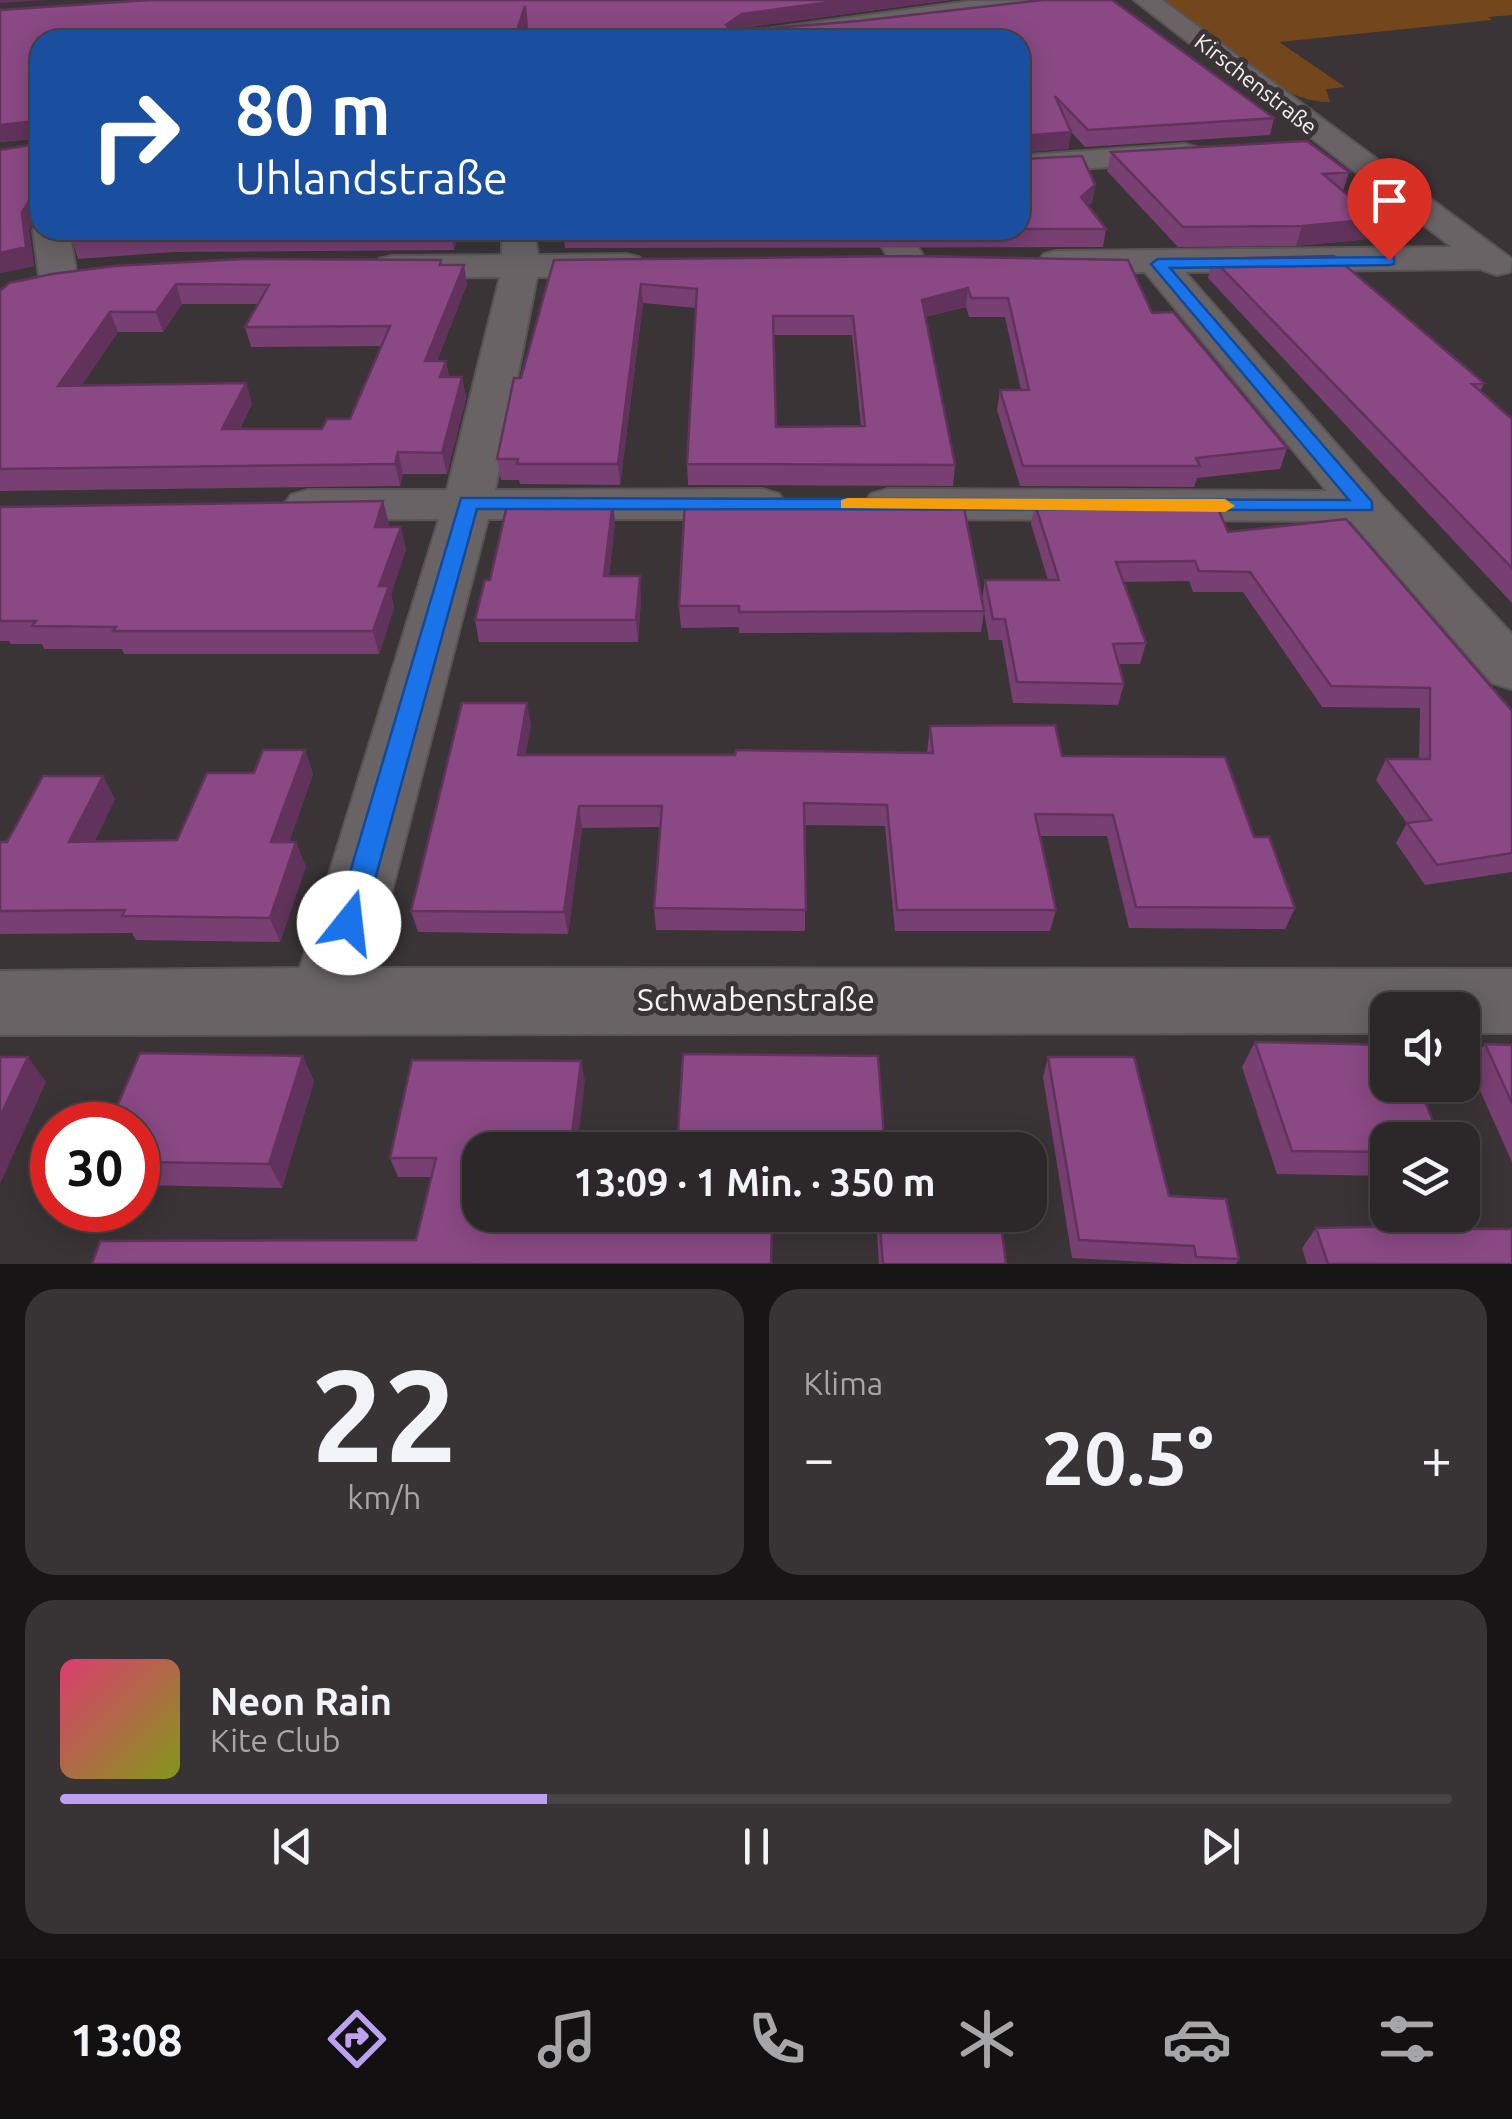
<!DOCTYPE html>
<html lang="de">
<meta charset="utf-8">
<style>
:root{--surface:#2c2728;--page:#383334;--text:#f1f3f6;--muted:#a6a5a8;--line:#484445;--accent:#bca0f2}
body{margin:0;font-family:Ubuntu,sans-serif;background:var(--page);color:var(--text);height:100vh;display:flex;flex-direction:column;font-size:38px;white-space:nowrap}
*{box-sizing:border-box;margin:0}
p{font-size:32px;color:var(--muted)}
.icon{flex:none;width:55px;height:55px;fill:none;stroke:currentColor;stroke-width:2;stroke-linecap:round;stroke-linejoin:round}
.map{position:relative;height:1264px;overflow:hidden}
.side{display:flex;flex-direction:column;gap:25px;padding:25px;background:#181516;flex:1}
.side>*{flex:none}
.top-card{position:absolute;left:30px;top:30px;width:1000px;height:210px;border-radius:30px;box-shadow:0 5px 25px #0003,0 0 0 2px var(--line);background:#1a4fa0;color:#fff;overflow:hidden}
.controls{position:absolute;left:1370px;top:992px;display:grid;gap:20px}
.controls a{display:grid;place-items:center;width:110px;height:110px;border-radius:20px;background:var(--surface);box-shadow:0 5px 25px #0003,0 0 0 2px var(--line);font-size:50px}
.speed{position:absolute;left:30px;top:1102px;display:flex;gap:20px;font-size:50px;font-weight:700;text-align:center}
.speed>*{display:grid;place-content:center;width:130px;height:130px;border-radius:50%;background:var(--surface);box-shadow:0 5px 25px #0003,0 0 0 2px var(--line);line-height:1}
.speed .limit{border:15px solid #d22;background:#fff;color:#111}
.pin{position:absolute;display:grid;place-items:center;width:85px;height:85px;color:#fff;margin:-102px -42px;border-radius:50% 50% 50% 0;rotate:-45deg;box-shadow:0 0 10px #0007}
.pin .icon{rotate:45deg}
.me{position:absolute;width:110px;margin:-55px;rotate:16deg;stroke-linejoin:round;filter:drop-shadow(0 0 8px #0008)}
.turn{display:flex;align-items:center;gap:35px;height:210px;padding:0 40px;font-size:45px}
.turn .icon{width:130px;height:130px;stroke-width:2.5}
.turn b{display:block;font-size:70px;line-height:85px}
.big{font-size:75px;font-weight:700;line-height:1.1}
.side .tile{flex:1;display:flex;flex-direction:column;justify-content:center;gap:15px;min-width:0;padding:0 35px;border-radius:30px;background:var(--page)}
.side .dial{align-items:center;gap:0}
.dial b{font-size:130px;line-height:1}
.song{display:flex;align-items:center;gap:30px}
.cover{width:120px;height:120px;border-radius:15px;background:linear-gradient(135deg,hsl(340 70% 55%),hsl(70 70% 35%))}
.played{height:10px;border-radius:5px;background:linear-gradient(90deg,var(--accent) 35%,var(--line) 35%)}
.keys{display:flex;justify-content:space-around;direction:ltr}
.heat{display:flex;justify-content:space-between;align-items:center;font-size:55px;direction:ltr}
.side .tiles{flex:1;display:grid;gap:25px;grid-template-columns:1fr 1fr}
.tile:last-child{grid-column:span 2}
.trip{position:absolute;left:462px;top:1132px;width:585px;height:100px;border-radius:30px;background:var(--surface);box-shadow:0 5px 25px #0003,0 0 0 2px var(--line);font-weight:700;line-height:100px;text-align:center}
.tabs{display:flex;height:160px;justify-content:space-around;align-items:center;background:#121010;color:var(--muted)}
.tabs .icon{width:70px;height:70px}
.tabs .current{color:var(--accent)}
.tabs b{font-size:45px;color:var(--text)}
.map>svg:first-child{display:block}
.green{fill:#74461c}
.lines{fill:none;stroke-linecap:round;stroke-linejoin:round}
.minor-casing{stroke:#585455;stroke-width:4}
.minor{fill:#696365;fill-rule:evenodd}
.wall{fill:#773f72;fill-rule:evenodd}
.shaded-wall{fill:#61335c}
.building{fill:#8a4984;stroke:#61335c;stroke-width:2.5;fill-rule:evenodd}
.route{fill:#1a73e8;stroke:#114b97;stroke-width:2.5}
.slow{fill:#f59e0b}
.labels{text-anchor:middle;stroke-width:10;stroke-linejoin:round;paint-order:stroke}
.far-street-label{font-size:22px;fill:#f6f2f3;stroke:#3a3436}
.near-street-label{font-size:32px;fill:#f6f2f3;stroke:#3a3436}
</style>
<div class="map">
<svg width="1512" height="1264" viewBox="0 0 1512 1264">
<rect width="100%" height="100%" fill="#3a3436"/>
<!-- green -->
<path class="green" d="M1158,0h354v15l-24,2 4,3 -213,22 66,45 -19,2 4,13c-53,2 -130,-71 -172,-102z"/>
<g class="lines">
<defs>
<path id="minor" d="M1084,0l-12,7c-114,9 -228,33 -342,33l13,-8 228,-31z
M1134,0h28l350,259 -2,13 -13,3 -17,-6 -295,3 197,224 130,138v55l-20,-6 -141,-162 -463,-2 -17,-5 -7,-10 7,-10 17,-5 439,2 -182,-219 -88,1 -13,-3 -6,-8 6,-8 13,-3 395,-4z
M1185,144l11,3 5,7 -5,7 -176,12v-16l8,-2z
M38,222l2,8h29l8,46 -6,8 -13,3 -13,-3 -6,-8 -6,-46z
M502,230h32l4,25 88,-1 13,3 6,8 -6,8 -13,3 -89,1 -42,213 267,-1 17,5 7,10 -7,10 -17,5h-274l-116,449 1140,1v64h-50v-23h-74v23l-1388,2v-64l300,-3 139,-449 -131,1 -17,-5 -7,-10 7,-10 17,-5h139l53,-213 -108,1 -13,-3 -6,-8 6,-8 13,-3 110,-1z
M871,230h36l19,30 -5,8 -13,3 -13,-3z"/>
</defs>
<!-- minor casing -->
<use href="#minor" class="minor-casing"/>
<!-- minor -->
<use href="#minor" class="minor"/>
</g>
<!-- wall -->
<path class="wall" d="M950,0l-208,28 532,90 -4,17 -185,12 -14,-15 -3,17 -542,-127 -486,18v182l-3,-4 -8,12 5,36 -34,7 36,-129v-5l-36,3v-132z
M1111,152l238,20 -6,19 26,48 -73,7 -118,1 -71,-76z
M1020,157l3,2 72,26 -3,18 -4,3 18,23 -3,18 -538,1 -2,-18h457z
M69,230h391l-6,20 -281,2 -95,7z
M910,256l242,57 135,135 -7,21 -83,9 -3,9 -174,-1 -23,-76 3,-20h21l-16,-73h-36l-3,-10 -41,10 30,148 -2,21 -265,-1 -1,-21 9,-156 -53,-5 -23,182 -100,-1 -1,-4h-18l-4,-21 57,-199zM774,335h78l9,91 -85,1z
M1213,259l271,124 -4,9 32,27v184l-304,-325z
M442,265l25,19 -30,77h9l3,16h13l4,21 -19,76h-44l-3,12 -400,5v-200zM182,304h76l-13,23 6,20 130,-1 -31,73 -28,10h-82l12,-25 -6,-21 -165,3 37,-54h45z
M383,501l6,22 -2,4 19,22 -15,45 3,14 -15,46h-255l-2,-5h-78l-2,-5h-31l-2,-3h-9v-134z
M1035,504l193,28 284,179v161l-87,13 -29,-42 11,-20 -31,-43 10,-21h33l1,-51 -98,-1 -79,-115h-50l-4,-11 -66,1 23,61 -6,21h-21l5,20 -6,21 -105,-2 -11,-63h-13l-5,-28 -3,20 -242,1v-6l-58,1 -2,-22 303,-6 3,-20h63l-17,-56z
M615,522l-6,54 32,22 -3,44h-159l-4,-22 15,-40z
M531,724l-6,31 402,-2 3,-27 132,30 192,81 41,71 -10,21 -156,-1 -22,-92h-67l16,74 -6,21h-155l-10,-105 -80,-1v106l-149,-1 -2,-22 6,-81 -78,1 -14,106 -150,-2 -7,-21z
M305,750l8,24 -24,68 17,24 -26,76 -144,-2 -4,-7 -132,1v-92h7l108,-43 -21,43 83,-2 77,-67z
M1255,1042l133,98v36l-111,-2 -35,-107z
M1485,1044l27,1v117l-43,-96z
M1048,1057l121,139 70,63 -3,5h-52l-112,-6 -29,-181z
M314,1081l-32,107 -144,-3v-60z
M585,1081l-105,134h89l-1,14 105,-1 1,-13h326l6,49h-127l-2,-31h-105l-356,7 16,-63h-34l-8,-19z
M1316,1228l158,1 38,35h-205l-5,-16z"/>
<!-- shaded-wall -->
<path class="shaded-wall" d="M0,0h45l-45,3z
M845,0h105l-208,28 -16,11v-14l16,-11z
M525,6l2,14 -6,20h-7z
M36,121l4,17 -40,4v-17z
M1071,132l-3,17 -48,4 1,-17z
M1095,185l-3,18 -14,12 3,-18z
M30,200l7,18 -8,12 5,36 -34,7v-20z
M1376,219l-7,20 -73,7 6,-20z
M451,230h9l-6,20 -3,-19z
M464,265l3,19 -38,97 -4,-20z
M176,284l6,20 -19,28 -7,-20z
M641,284l2,19 -23,182 -2,-21z
M968,288l-2,19 -46,11 2,-18z
M110,312l8,20 -51,75 -9,-21z
M446,361l4,20 -10,-4z
M462,377l4,21 -19,76 -5,-21z
M246,383l6,21 -23,47 -7,-22z
M398,452l5,22 -3,12 -5,-22z
M383,501l6,22 -8,26 -6,-22z
M613,501l2,21 -9,76 -2,-22z
M401,527l5,22 -15,45 3,14 -15,46 -6,-23 6,-45z
M640,576l1,22 -3,44 -2,-22z
M527,703l4,21 -9,53 -4,-22z
M305,750l8,24 -32,92 -10,-24z
M103,776l12,23 -32,67 -14,-24z
M579,806l3,22 -14,106 -4,-22z
M296,842l10,24 -26,76 -10,-24z
M303,1056l11,25 -32,107 -13,-24z
M28,1057l18,25 -46,102v-67z
M581,1061l4,20 -8,69h-7z
M563,1215h6l-3,32 -5,-18z"/>
<!-- building -->
<path class="building" d="M150,0h695l-103,14 -16,11 4,4 43,-1 86,-7 184,-21h69l162,118 -186,12 -33,-34 16,36 -50,4 -1,11v-107h-492l-3,-34 -11,34h-474v168h-4l-6,-8 -8,12 4,35 -26,6v-103l36,-6v-23l-36,4v-115z
M1307,141l42,31 -26,2 53,45 -74,7 -119,1 -72,-75z
M1082,156l13,29 -14,12 25,32h-86v-72l3,2z
M69,230h382l-284,4 -96,6z
M910,256l218,4 24,53 21,-1 114,136 -91,10 4,8h-177l-23,-76h29l-21,-92h-37l-3,-10 -46,12 33,165 -268,-1 10,-175 -56,-5 -23,180h-101l1,-5h-21l17,-81h7l33,-118zM773,316h80l12,110 -89,1z
M1334,256l150,127 -12,1 40,35v149l-299,-309z
M243,259l198,1 -1,5h24l-39,96h21l-6,16h22l-20,76 -44,-1 -3,12 -395,5v-178l9,-8 43,-9 62,-8zM176,284l93,1 -24,42 145,-1 -40,93h-23l-5,10h-100l24,-46 -188,3 52,-74h46z
M383,501l-8,26h26l-22,59h10l-16,45h-260l3,-4 -84,-1 4,-5h-36v-114z
M508,501h105l-9,75h36l-4,44h-161l10,-40h5z
M685,502l278,1 21,108 -245,1v-6h-60z
M1035,504h181l12,28 118,-13 166,192v142l-75,12 -30,-42 24,-3 -45,-61h44v-71l-99,-2 -81,-114 -51,-1 -4,-10 -79,1 30,81 -33,1 11,40 -107,-2 -12,-63h-12l-8,-39h74z
M462,703h65l-9,52h217l1,-5 197,3 -3,-27 125,-1 7,31 163,1 29,80h15l26,71 -159,-1 -23,-92 -78,-1 21,96h-159l-10,-105 -83,-2 2,107 -152,-2 8,-102h-83l-15,106 -153,-1z
M263,750h42l-34,92h25l-26,76 -148,-2 3,-6 -125,1v-69h7l36,-66h60l-34,66 108,-2 30,-67h47z
M1255,1042l133,3v40h30l23,55h-53v12l-96,-1z
M1485,1044l27,1v58z
M140,1053l163,3 -34,108 -131,-2v-37h-29z
M683,1054l195,2 7,94h-208z
M0,1057h28l-28,60z
M1048,1057h86l35,139 57,3 13,60 -43,-2 -2,-11 -115,-6z
M412,1060l169,1 -11,89h-90v65h83l-2,14 112,-1 1,-13h98l-1,49h-679l8,-23 316,-1 20,-82h-46z
M879,1215h121l6,49h-123z
M1473,1225l1,4h38v35h-184l-12,-36z"/>
<!-- route -->
<path class="route" d="M1394,257v7l-5,1 -219,3 202,234v8l-895,-1 -114,414 -4,9 -10,3 -10,-3 -4,-9 126,-425 888,2 -198,-236 7,-5z"/>
<!-- slow -->
<path class="slow" d="M848,498l377,1 10,7 -10,6 -384,-4v-8z"/>
<g class="labels">
<!-- far-street labels -->
<g class="far-street-label">
<text transform="translate(1256 84) rotate(38)" y="8">Kirschenstraße</text>
</g>
<!-- near-street labels -->
<g class="near-street-label">
<text x="756" y="1011">Schwabenstraße</text>
</g>
</g>
</svg>
<div class="controls">
<a><svg class="icon" aria-label="sound" viewBox="0 0 24 24"><path d="M4 9h4l5-4v14l-5-4H4zM17 9q2 3 0 6"/></svg></a>
<a><svg class="icon" aria-label="layers" viewBox="0 0 24 24"><path d="M12 4l9 5-9 5-9-5zM3 14l9 5 9-5"/></svg></a>
</div>
<div class="speed"><div class="limit">30</div></div>
<div class="pin" style="left:1389px;top:260px;background:#d93025"><svg class="icon" aria-label="arrive" viewBox="0 0 24 24"><path d="M6 21V4h12l-3 4 3 4H6"/></svg></div>
<svg class="me" style="left:349px;top:923px" viewBox="-20 -20 40 40"><circle r="19" fill="#fff"/><path d="M0-13L10 11 0 6-10 11z" fill="#1a73e8"/></svg>
<div class="trip">13:09 · 1 Min. · 350 m</div>
<div class="top-card">
<div class="turn"><svg class="icon" aria-label="right" viewBox="0 0 24 24"><path d="M7 20v-9h11M14 6l5 5-5 5"/></svg><div><b>80 m</b>Uhlandstraße</div></div>
</div>
</div>
<section class="side">
<div class="tiles">
<div class="tile dial"><b>22</b><p>km/h</p></div>
<div class="tile"><p>Klima</p>
<div class="heat"><a>−</a><b class="big">20.5°</b><a>+</a></div>
</div>
<div class="tile">
<div class="song"><i class="cover"></i><div><b>Neon Rain</b><p>Kite Club</p></div></div>
<div class="played"></div>
<div class="keys"><svg class="icon" aria-label="previous" viewBox="0 0 24 24"><path d="M18 5L8 12l10 7zM5 5v14"/></svg><svg class="icon" aria-label="pause" viewBox="0 0 24 24"><path d="M8 5v14M16 5v14"/></svg><svg class="icon" aria-label="next" viewBox="0 0 24 24"><path d="M6 5l10 7-10 7zM19 5v14"/></svg></div>
</div>
</div>
</section>
<nav class="tabs">
<b>13:08</b>
<svg class="icon current" aria-label="directions" viewBox="0 0 24 24"><path d="M12 3l9 9-9 9-9-9zM9 14v-3h6M13 9l2 2-2 2"/></svg>
<svg class="icon" aria-label="music" viewBox="0 0 24 24"><path d="M9 18V5l10-2v13"/><circle cx="6" cy="18" r="3"/><circle cx="16" cy="16" r="3"/></svg>
<svg class="icon" aria-label="phone" viewBox="0 0 24 24"><path d="M5 4h4l2 5-3 2q2 4 5 5l2-3 5 2v4C11 20 4 13 5 4z"/></svg>
<svg class="icon" aria-label="climate" viewBox="0 0 24 24"><path d="M12 3v18M4 7l16 10M4 17L20 7"/></svg>
<svg class="icon" aria-label="car" viewBox="0 0 24 24"><path d="M5 17H2v-5l4-1 3-4h7l3 4 3 1v5h-3M9 17h6M6 11h13"/><circle cx="7" cy="17" r="2"/><circle cx="17" cy="17" r="2"/></svg>
<svg class="icon" aria-label="filters" viewBox="0 0 24 24"><path d="M4 7h16M4 17h16"/><circle cx="9" cy="7" r="2"/><circle cx="15" cy="17" r="2"/></svg>
</nav>
